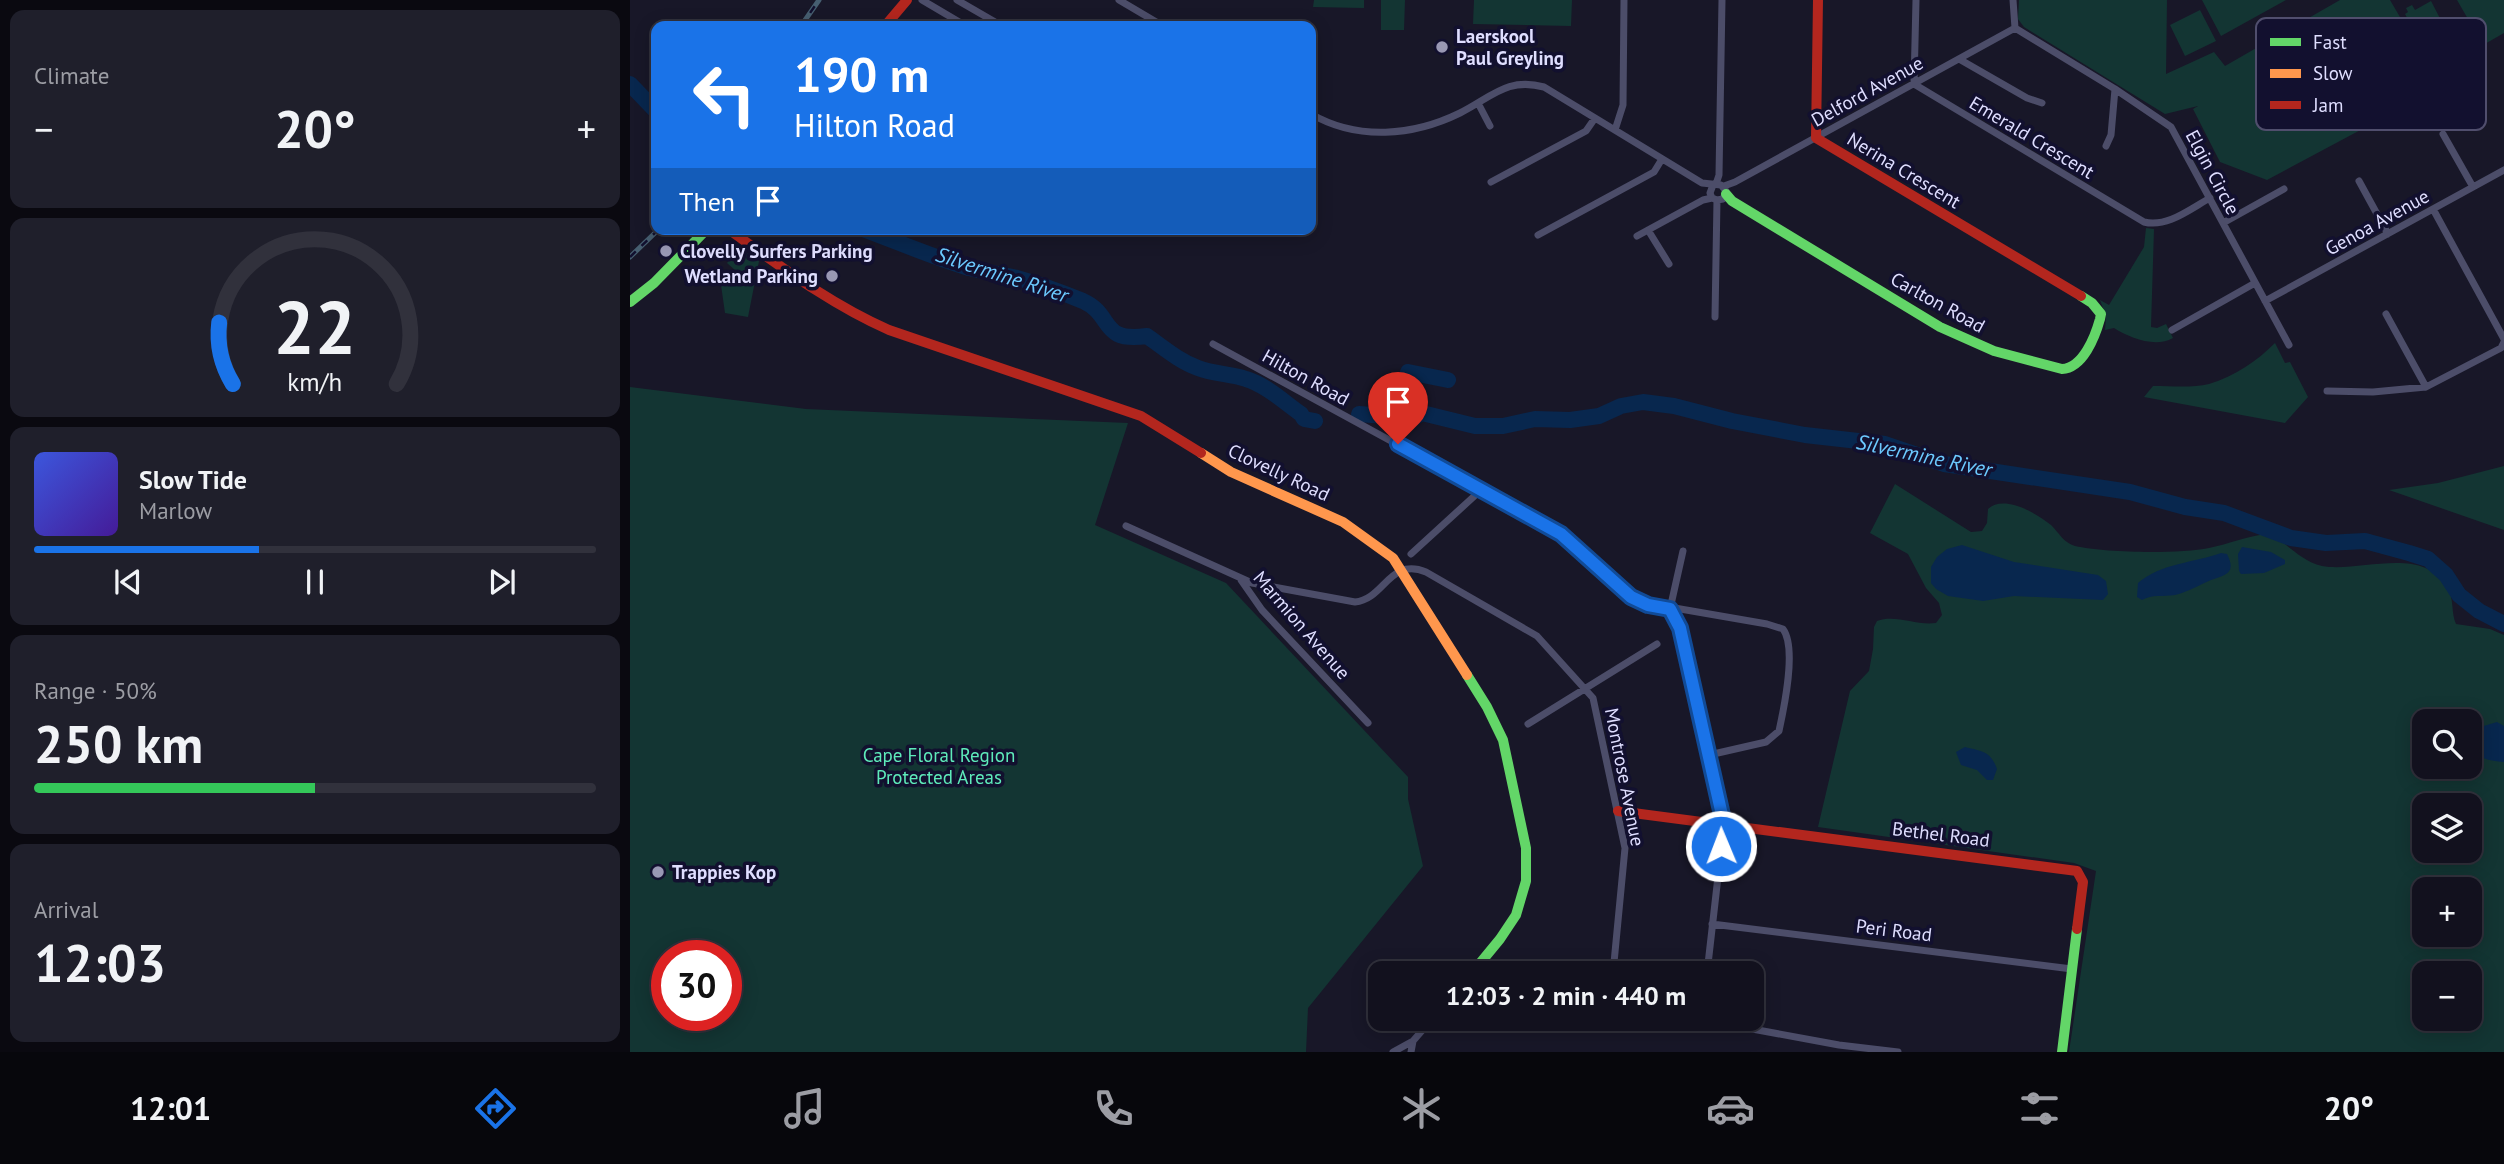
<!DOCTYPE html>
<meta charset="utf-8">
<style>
:root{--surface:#12111e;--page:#1f1f2b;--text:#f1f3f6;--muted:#9c9da4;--line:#31313c;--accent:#1a73e8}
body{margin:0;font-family:"PT Sans",sans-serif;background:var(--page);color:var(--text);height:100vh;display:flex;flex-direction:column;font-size:26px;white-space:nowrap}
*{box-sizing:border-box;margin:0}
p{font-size:23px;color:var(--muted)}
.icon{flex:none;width:38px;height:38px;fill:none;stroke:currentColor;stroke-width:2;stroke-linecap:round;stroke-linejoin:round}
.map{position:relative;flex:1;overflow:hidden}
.sheet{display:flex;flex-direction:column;gap:10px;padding:10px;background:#0a0910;width:630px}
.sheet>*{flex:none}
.guide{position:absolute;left:21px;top:21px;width:665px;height:214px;border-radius:14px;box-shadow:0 4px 18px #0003,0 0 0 2px var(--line);background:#1a73e8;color:#fff;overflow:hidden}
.tools{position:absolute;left:1782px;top:709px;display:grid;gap:14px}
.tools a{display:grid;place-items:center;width:70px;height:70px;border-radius:14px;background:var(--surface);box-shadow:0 4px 18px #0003,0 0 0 2px var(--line);font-size:35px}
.speed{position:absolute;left:21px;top:940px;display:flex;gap:14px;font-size:35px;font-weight:700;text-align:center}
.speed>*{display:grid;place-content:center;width:91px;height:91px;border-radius:50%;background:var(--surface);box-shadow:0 4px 18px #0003,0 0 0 2px var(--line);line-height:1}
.speed .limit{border:10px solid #d22;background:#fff;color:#111}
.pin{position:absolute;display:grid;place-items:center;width:60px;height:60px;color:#fff;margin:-72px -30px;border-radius:50% 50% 50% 0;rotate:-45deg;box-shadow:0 0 7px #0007}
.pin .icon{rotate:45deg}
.me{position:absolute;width:77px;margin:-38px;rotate:359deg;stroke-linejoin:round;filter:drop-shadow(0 0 5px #0008)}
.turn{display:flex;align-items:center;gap:24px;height:147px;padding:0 28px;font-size:32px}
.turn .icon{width:91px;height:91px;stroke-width:2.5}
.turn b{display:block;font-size:49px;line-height:60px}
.then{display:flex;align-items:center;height:66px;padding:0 28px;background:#0003;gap:14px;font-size:26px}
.big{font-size:52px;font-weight:700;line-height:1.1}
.sheet .card{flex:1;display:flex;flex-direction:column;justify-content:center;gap:10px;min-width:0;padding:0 24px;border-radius:14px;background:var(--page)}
.sheet .dial{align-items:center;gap:0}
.dial svg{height:182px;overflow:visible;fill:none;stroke:var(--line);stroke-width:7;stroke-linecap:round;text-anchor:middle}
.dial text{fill:var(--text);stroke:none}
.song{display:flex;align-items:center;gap:21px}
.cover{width:84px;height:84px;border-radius:10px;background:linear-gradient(135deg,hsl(230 70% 55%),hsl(260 70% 35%))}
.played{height:7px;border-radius:4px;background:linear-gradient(90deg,var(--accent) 40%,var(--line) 40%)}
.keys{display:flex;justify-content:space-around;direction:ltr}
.heat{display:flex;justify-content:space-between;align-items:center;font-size:38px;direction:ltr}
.charge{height:10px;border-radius:5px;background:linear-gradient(90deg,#34c759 50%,var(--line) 0)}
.trip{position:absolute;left:738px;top:961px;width:396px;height:70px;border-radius:14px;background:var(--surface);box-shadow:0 4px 18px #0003,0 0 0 2px var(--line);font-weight:700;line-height:70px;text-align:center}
.dock{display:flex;height:112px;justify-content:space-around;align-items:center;background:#07070c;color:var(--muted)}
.dock .icon{width:49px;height:49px}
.dock .current{color:var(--accent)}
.dock b{font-size:32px;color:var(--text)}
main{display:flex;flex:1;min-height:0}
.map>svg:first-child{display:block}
.green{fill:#133533;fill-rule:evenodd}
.water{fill:#08274e}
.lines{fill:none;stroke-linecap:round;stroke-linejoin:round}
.river{stroke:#08274e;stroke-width:16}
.street{stroke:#4c4d69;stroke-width:7}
.fast{stroke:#63d668;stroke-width:10}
.slow{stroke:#ff974d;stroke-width:10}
.jam{stroke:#b3261e;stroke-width:10}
.rail-casing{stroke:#465e70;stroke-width:5}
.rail{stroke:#12102f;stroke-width:2.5;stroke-dasharray:8;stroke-linecap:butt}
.route-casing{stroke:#114b97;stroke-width:18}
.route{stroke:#1a73e8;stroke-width:12}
.poi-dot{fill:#9998b4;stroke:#12102f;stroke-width:2.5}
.labels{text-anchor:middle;stroke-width:7;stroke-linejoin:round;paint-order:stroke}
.poi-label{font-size:19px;font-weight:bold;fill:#dfdeff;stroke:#12102f;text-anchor:start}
.street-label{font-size:19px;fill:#dfdeff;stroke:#12102f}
.park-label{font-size:19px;fill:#5eebba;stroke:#12102f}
.water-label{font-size:21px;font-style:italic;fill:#6ccaff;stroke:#12102f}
.key{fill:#12102f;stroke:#504e6d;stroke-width:2}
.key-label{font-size:19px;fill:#dfdeff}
</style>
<main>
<section class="sheet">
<div class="card"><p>Climate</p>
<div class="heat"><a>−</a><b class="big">20°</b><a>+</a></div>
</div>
<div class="card dial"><svg viewBox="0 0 100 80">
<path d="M14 69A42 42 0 1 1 86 69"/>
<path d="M14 69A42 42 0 0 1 8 42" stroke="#1a73e8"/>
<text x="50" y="56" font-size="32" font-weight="700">22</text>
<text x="50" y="72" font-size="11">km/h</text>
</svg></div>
<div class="card">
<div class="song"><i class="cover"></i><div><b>Slow Tide</b><p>Marlow</p></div></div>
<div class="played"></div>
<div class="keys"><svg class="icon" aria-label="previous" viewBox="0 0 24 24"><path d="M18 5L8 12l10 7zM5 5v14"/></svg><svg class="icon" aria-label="pause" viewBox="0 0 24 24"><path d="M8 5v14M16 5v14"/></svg><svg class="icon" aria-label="next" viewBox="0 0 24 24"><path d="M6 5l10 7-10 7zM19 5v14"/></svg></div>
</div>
<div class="card"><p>Range · 50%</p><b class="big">250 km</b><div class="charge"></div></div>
<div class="card"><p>Arrival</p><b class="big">12:03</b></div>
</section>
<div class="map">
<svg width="1874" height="1052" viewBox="0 0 1874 1052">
<rect width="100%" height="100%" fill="#181728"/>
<!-- green -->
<path class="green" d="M684,0h50v8l-51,-1z
M751,0h24l-1,30h-23z
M844,0h98l-1,26 -98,-2z
M1389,0h148l-1,74 48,-22 11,14 115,-66h50l51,87 -174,93 -47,-18 -27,-53 5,-3 -33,8 -141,-87 -6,-8z
M1572,0h84l-65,36z
M1827,0h47v33l-21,12z
M1801,1l14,27 -25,14 -15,-28 3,-2 -2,-4 6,-3 3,5z
M1570,10l16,31 -31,15 -15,-31z
M1516,228l8,1 -3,98 6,1 9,-4 7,14c-18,10 -43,0 -59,-10l-9,2 1,-14 -6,-16 9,5 35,-58z
M110,248l19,13 -11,56 -23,-4 -4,-28 15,-14 -9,-8z
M1645,343l10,20 5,-1 18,35 -23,26 -141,-26 9,-11c18,0 40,2 56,-2 26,-8 48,-23 66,-41z
M0,387l176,22 322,14 -33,102 131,58 182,194v22l15,67 -115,142 -2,44h-676zM37,956h59v59h-59z
M1874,466v64l-115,-40 49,-7z
M1265,484l76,48 11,-1 5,-8 1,-14c16,-15 50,5 63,16 8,8 13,18 24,21 30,7 104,8 134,2 20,-4 38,-12 58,-14 20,7 32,27 55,32 38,7 101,-22 126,22 6,11 3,25 8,36l34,5 14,6v417h-435l27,-181 -22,-8 -256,-36 32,-136 19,-20 4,-22 1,-22 3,-6c19,-7 39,5 59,2l6,-8 -3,-12 -13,-15 -18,-34 -38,-21zM1794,721h45v45h-45zM1794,805h45v45h-45zM1794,889h45v45h-45zM1794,973h45v45h-45z"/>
<!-- water -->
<path class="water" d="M1332,545l52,17 84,13 8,6 2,13 -5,6 -89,-4 -31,5 -35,-5 -12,-7 -5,-6v-16l6,-10 10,-8z
M1612,547l29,5 14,8v4l-21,9 -23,1 -2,-3 -1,-17z
M1591,553l6,1c10,20 -2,21 -16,26 -12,5 -23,12 -36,15 -12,2 -23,-1 -33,5l-5,-3 1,-14c23,-20 56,-20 83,-30z
M1867,722l7,4v36c-21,-2 -27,-3 -32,-26l5,-8z
M1335,747c16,4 26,4 32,22l-4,11h-6l-10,-10 -16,-5 -5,-13z"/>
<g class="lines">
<!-- river -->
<path class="river" d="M0,84l26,27
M233,229c35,13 70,28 106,39 16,4 32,6 48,10 22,6 44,14 66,23 31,14 16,42 64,35 17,12 32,25 51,32 16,6 33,6 48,11 20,6 38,23 55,35l3,5 11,2
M778,372l40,8
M729,414l53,4 10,-5 53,13h28l32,-7 35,1 29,-4 22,-10 22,-4 31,4 58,15 73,14 80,9 59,20 186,28 55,15 39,6 67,25 35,5 39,-2 44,12 19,6 18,16 13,20 20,16 25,13"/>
<!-- street -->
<path class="street" d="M292,0l44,26
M327,0l45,26
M489,0l44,26
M1286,0l-2,84 230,138c23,6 46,-13 66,-24
M1383,0l2,28 100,61 56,38 118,218
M1329,59l68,39 15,5
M848,103l12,23
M681,114c47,27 102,22 149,-1 32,-16 47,-36 84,-26l158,96 19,2 5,6 -3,8 -6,1 -5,-2 -2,-5 3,-8
M985,130l8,-25 1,-105
M1813,134l30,53
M1476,146l5,-11 4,-46
M1729,181l29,53
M861,182l95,-51 9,-13
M1086,184l3,-9 3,-175
M1094,186l11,-4 280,-154
M1803,209l71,130
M1593,223l61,-34
M1018,230l21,34
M908,235l116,-63 8,-13
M1007,236l66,-36 9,-2
M1635,301l239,-131
M1756,314l40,73
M1085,317l2,-117
M1542,330l83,-47
M583,344l345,188 73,65 9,5 127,22 16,5c14,19 1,79 -4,102l-13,11 -57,13
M1697,391l46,1 53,-5 75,-39 3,-6
M496,526l126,57 103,19c30,-3 34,-45 71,-30l111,64 56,62 32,150 -12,125
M1053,551l-13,58 10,19 44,196 -17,149
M781,554l70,-64
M611,580l21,30 106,113
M898,724l129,-80
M1082,924l360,45
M1063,1018l146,27 59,7
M763,1052l20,-11
M781,1052l2,-11 20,-23"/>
<!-- fast -->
<path class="fast" d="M1096,194l6,7 208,126 54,24 68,18c21,-1 33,-32 38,-50l1,-5 -9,-11 -11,-7
M0,302l24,-19 53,-54
M837,675l20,32 16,33 23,108v33l-10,34 -16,24 -28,34
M1432,1052l15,-123"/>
<!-- slow -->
<path class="slow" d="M571,453l30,19 112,50 50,36 74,117"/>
<!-- jam -->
<path class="jam" d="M1188,0l-2,138 265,158
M255,26l22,-26
M98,229c52,37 102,75 161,101l252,86 60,37
M988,811l459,60 6,11 -6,47"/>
<defs>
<path id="rail" d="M171,26l18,-26
M0,257l29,-28"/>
</defs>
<!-- rail casing -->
<use href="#rail" class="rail-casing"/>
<!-- rail -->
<use href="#rail" class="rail"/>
</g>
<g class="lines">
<defs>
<path id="route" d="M768,444l163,90 70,63 17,8 22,4 10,19 44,196 -3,22"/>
</defs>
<!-- route casing -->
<use href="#route" class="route-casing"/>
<!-- route -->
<use href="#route" class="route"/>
</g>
<!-- markers -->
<g class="poi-dot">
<circle cx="812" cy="47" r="7"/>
<circle cx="36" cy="251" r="7"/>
<circle cx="202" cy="276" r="7"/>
<circle cx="28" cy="872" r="7"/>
</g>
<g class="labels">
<!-- poi labels -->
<g class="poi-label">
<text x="826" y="43">Laerskool<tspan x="826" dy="22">Paul Greyling</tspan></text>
<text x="50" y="258">Clovelly Surfers Parking</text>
<text x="188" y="283" text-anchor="end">Wetland Parking</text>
<text x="42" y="879">Trappies Kop</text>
</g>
<!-- street labels -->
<g class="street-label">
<text transform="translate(1237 91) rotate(-29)" y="7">Delford Avenue</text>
<text transform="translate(1402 137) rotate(31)" y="7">Emerald Crescent</text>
<text transform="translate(1274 170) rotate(31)" y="7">Nerina Crescent</text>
<text transform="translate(1583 172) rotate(62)" y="7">Elgin Circle</text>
<text transform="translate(1747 222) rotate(-29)" y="7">Genoa Avenue</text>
<text transform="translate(1308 302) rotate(29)" y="7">Carlton Road</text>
<text transform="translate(676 377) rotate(29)" y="7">Hilton Road</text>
<text transform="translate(649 472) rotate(25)" y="7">Clovelly Road</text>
<text transform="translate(672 625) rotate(49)" y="7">Marmion Avenue</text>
<text transform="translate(995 777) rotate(79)" y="7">Montrose Avenue</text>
<text transform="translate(1311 834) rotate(7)" y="7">Bethel Road</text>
<text transform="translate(1264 930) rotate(7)" y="7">Peri Road</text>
</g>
<!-- park labels -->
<g class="park-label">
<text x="309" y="762">Cape Floral Region<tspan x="309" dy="22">Protected Areas</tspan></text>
</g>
<!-- water labels -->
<g class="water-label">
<text transform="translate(372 275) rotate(18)" y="7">Silvermine River</text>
<text transform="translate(1294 456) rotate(12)" y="7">Silvermine River</text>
</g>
</g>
<!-- legend -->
<rect x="1626" y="18" width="230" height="112" rx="10" class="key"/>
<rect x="1640" y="38" width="31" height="8" fill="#63d668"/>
<rect x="1640" y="69" width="31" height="9" fill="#ff974d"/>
<rect x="1640" y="101" width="31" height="8" fill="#b3261e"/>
<g class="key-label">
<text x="1683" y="49">Fast</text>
<text x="1683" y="80">Slow</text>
<text x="1683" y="112">Jam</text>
</g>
</svg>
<div class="tools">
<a><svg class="icon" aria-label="search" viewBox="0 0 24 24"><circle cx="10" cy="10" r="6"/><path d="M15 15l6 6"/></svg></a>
<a><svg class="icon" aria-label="layers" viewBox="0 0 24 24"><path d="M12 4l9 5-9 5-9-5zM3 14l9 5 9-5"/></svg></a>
<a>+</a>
<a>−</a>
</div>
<div class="speed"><div class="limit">30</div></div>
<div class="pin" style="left:768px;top:444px;background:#d93025"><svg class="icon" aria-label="arrive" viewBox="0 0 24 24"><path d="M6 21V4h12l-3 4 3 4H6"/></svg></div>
<svg class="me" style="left:1091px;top:846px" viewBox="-20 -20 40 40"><circle r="17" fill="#1a73e8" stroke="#fff" stroke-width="3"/><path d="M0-11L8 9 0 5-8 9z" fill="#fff"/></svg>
<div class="trip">12:03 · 2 min · 440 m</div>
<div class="guide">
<div class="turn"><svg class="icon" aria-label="left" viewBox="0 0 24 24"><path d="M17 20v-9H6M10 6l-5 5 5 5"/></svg><div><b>190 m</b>Hilton Road</div></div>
<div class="then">Then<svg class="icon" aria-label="arrive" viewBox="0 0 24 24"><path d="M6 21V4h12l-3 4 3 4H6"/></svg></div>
</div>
</div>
</main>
<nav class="dock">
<b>12:01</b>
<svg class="icon current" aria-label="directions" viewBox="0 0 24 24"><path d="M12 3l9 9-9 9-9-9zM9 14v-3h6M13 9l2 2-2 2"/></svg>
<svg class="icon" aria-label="music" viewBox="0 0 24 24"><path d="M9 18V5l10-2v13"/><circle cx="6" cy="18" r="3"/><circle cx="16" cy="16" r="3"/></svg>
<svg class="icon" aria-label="phone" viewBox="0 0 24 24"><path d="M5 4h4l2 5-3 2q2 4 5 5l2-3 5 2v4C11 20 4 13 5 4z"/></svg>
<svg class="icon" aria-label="climate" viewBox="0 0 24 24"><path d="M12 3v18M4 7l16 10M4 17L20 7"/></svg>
<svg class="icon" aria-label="car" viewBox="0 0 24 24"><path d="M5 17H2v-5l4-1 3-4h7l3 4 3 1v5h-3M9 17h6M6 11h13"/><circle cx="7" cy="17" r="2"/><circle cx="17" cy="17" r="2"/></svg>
<svg class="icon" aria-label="filters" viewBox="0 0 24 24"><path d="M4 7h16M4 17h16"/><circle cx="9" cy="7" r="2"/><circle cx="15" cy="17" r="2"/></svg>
<b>20°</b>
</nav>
